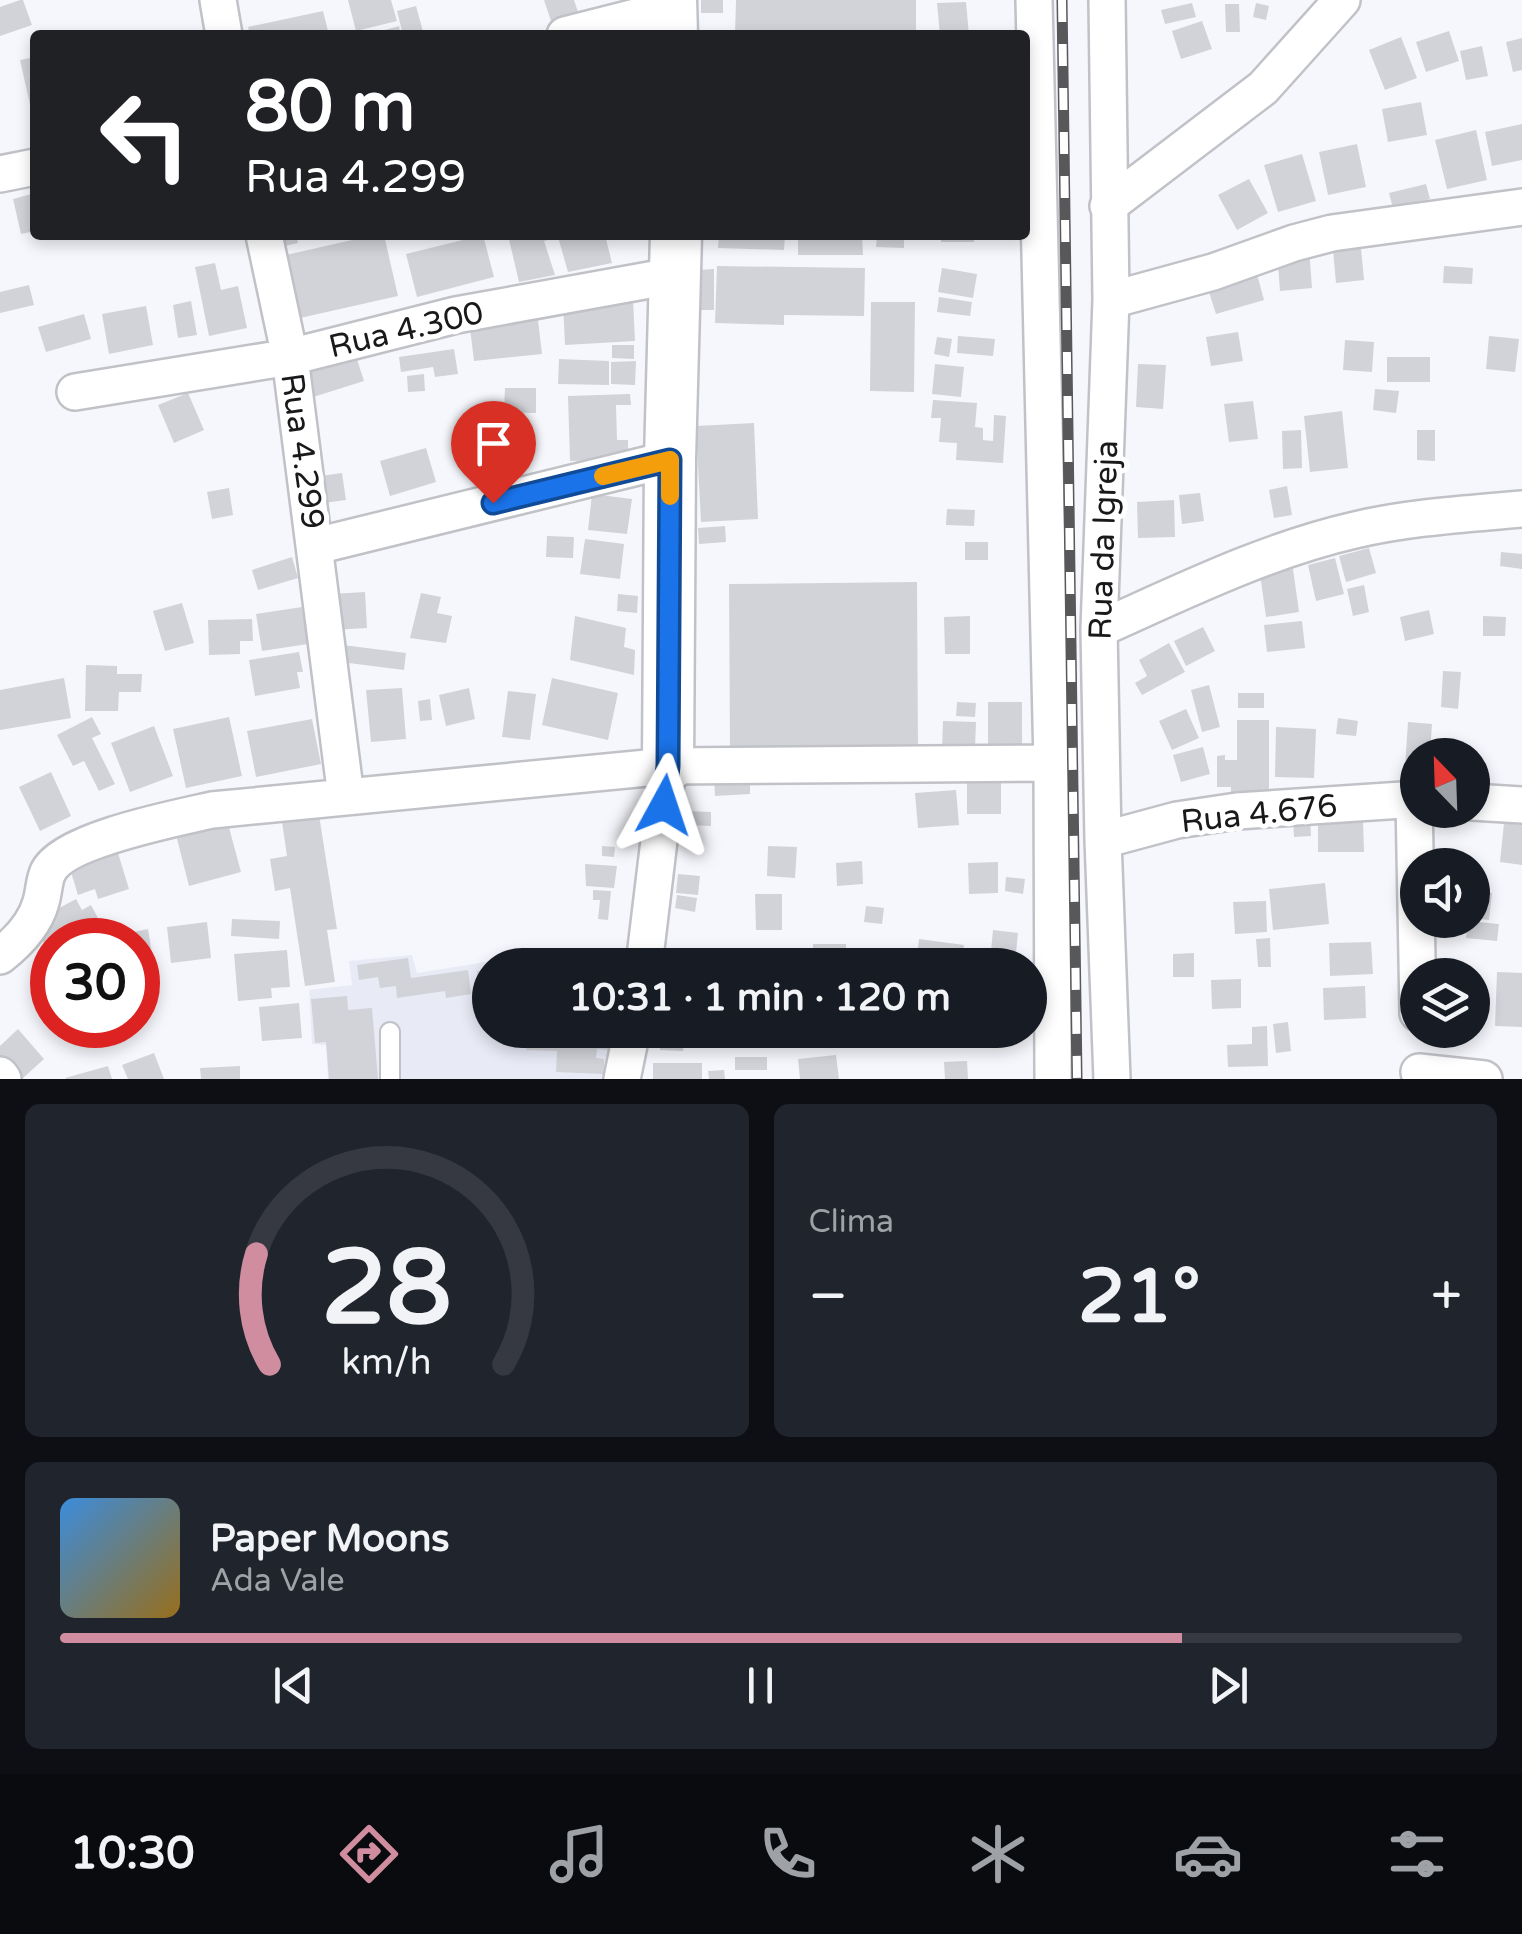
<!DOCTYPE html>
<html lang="pt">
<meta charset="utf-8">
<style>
:root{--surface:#171b24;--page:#20242c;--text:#f1f3f6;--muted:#9ea1a6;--line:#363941;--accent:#d18da0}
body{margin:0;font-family:"Varela Round",sans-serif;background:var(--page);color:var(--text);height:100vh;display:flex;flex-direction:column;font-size:38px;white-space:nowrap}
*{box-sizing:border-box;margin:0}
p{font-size:32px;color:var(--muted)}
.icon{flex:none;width:55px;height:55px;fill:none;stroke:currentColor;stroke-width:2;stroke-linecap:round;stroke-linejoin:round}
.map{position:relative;height:1079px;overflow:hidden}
.drawer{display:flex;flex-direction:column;gap:25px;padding:25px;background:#0d0f14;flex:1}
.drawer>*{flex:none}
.top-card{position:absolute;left:30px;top:30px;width:1000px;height:210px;border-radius:10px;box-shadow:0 5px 15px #0003;background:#202124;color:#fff;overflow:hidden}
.needle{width:65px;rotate:337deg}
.buttons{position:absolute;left:1400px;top:738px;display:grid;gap:20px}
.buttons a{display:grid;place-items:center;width:90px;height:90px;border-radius:50%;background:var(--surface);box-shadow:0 5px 15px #0003;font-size:50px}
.speed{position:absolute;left:30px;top:918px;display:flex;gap:20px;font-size:50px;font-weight:700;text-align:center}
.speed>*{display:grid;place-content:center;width:130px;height:130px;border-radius:50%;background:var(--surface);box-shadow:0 5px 15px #0003;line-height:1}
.speed .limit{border:15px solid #d22;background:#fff;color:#111}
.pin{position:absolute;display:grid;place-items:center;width:85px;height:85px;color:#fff;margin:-102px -42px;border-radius:50% 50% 50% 0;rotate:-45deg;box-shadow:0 0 10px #0007}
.pin .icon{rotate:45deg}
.me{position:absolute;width:110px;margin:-55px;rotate:5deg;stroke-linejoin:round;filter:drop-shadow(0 0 8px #0008)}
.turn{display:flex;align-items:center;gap:35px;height:210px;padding:0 50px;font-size:45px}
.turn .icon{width:130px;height:130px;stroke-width:2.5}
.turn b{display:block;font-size:70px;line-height:85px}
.big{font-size:75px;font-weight:700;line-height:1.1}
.drawer .tile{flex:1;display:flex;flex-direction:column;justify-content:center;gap:15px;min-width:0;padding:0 35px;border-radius:15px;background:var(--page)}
.drawer .dial{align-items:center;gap:0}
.dial svg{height:260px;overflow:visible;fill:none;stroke:var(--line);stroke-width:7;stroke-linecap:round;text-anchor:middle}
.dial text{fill:var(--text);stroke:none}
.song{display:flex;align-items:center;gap:30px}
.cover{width:120px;height:120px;border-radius:15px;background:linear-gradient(135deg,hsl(210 70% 55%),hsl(40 70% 35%))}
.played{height:10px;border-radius:5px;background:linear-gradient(90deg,var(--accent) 80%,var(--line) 80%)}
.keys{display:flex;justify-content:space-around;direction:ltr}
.heat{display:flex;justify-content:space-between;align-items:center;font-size:55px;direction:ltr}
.drawer .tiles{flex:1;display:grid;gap:25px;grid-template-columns:1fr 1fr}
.tile:last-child{grid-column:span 2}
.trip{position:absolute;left:472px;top:948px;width:575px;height:100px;border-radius:50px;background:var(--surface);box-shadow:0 5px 15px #0003;font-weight:700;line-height:100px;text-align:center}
.tabs{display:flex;height:160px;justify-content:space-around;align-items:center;background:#090b0e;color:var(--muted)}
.tabs .icon{width:70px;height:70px}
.tabs .current{color:var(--accent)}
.tabs b{font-size:45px;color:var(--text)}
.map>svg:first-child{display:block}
.built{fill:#e8eaf6}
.building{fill:#d2d3d8}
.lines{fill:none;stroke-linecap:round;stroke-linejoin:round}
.lane-casing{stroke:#c1c2c7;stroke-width:22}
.street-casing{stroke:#c1c2c7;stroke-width:40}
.secondary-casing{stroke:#c1c2c7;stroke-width:55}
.lane{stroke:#fff;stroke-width:18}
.street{stroke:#fff;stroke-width:35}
.secondary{stroke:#fff;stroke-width:50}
.rail-casing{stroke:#58585b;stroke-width:11}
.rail{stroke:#fff;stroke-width:8;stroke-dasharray:22;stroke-linecap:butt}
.route-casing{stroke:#114b97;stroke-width:25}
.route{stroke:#1a73e8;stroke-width:18}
.slow{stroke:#f59e0b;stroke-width:18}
.labels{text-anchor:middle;stroke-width:10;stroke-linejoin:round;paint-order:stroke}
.street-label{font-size:32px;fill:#19191b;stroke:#fff}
</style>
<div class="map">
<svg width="1522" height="1079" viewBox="0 0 1522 1079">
<rect width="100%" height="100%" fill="#f6f7fc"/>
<!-- built -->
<path class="built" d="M547,952l77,3v10h-134v65h129l-9,49h-282l-2,-34 -14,-1 -3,-54 43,-5 -3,-24 63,-6 5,18z"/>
<!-- building -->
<path class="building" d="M20,0h3l9,25 -32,11v-29z
M348,0h43l6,21 -41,10z
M544,0h30l4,12 -27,9z
M701,0h22v13h-22z
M736,0h180v35h-181z
M966,2l3,33h-29l-3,-32z
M1192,3l4,14 -31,7 -4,-14z
M1256,3l13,3 -3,14 -13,-3z
M1225,4h14l1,28h-14z
M416,6l8,29h-21l-6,-24z
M323,11l6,24h-79l-2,-8z
M1202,21l10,28 -31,10 -9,-28z
M399,26l2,9h-15l-1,-5z
M1449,31l10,30 -33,11 -10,-30z
M1401,37l16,41 -32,12 -16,-40z
M1522,38v32l-9,2 -7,-30z
M1482,46l6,30 -22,4 -6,-29z
M35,57v60l-2,1 -13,-58z
M1421,102l6,33 -39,7 -6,-33z
M1522,124v36l-30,6 -7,-34z
M1476,130l11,50 -40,9 -12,-49z
M1357,144l9,43 -38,8 -9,-43z
M1302,154l14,47 -38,11 -14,-47z
M1249,179l19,34 -31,17 -19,-35z
M1426,184l4,15 -37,9 -4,-15z
M35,193v38l-14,3 -8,-35z
M273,235h23l2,8 -22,5z
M374,235h10l14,61 -98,22 -14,-63z
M483,235l11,42 -77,20 -11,-43z
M508,235h97l7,28 -44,9 -10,-35 -14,4 11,34 -36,7z
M719,235h66l-1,15 -66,-2z
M798,235h64l1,20h-65z
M877,235h27v13l-28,-1z
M941,235h33v7h-33z
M1309,248l3,40 -32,3 -3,-40z
M1361,248l3,32 -28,3 -3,-33z
M215,263l6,27 17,-4 9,42 -38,8 -14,-69z
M717,266l148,2 -1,48 -80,-1v10l-69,-2z
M1444,266l29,2 -1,16 -29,-1z
M942,268l35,6 -4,24 -35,-6z
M714,269v41h-17v-40z
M1257,274l7,26 -48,14 -8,-25z
M29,285l5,20 -34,8v-21z
M939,297l33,5 -2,14 -33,-4z
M633,300l2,41 -70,4 -2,-42z
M191,301l6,34 -19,3 -5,-33z
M871,302h44l-1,90 -44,-1z
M146,306l7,39 -44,9 -7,-40z
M84,314l7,25 -45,13 -8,-25z
M538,320l4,34 -68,7 -4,-33z
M1238,332l5,29 -32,5 -5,-29z
M958,336l37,3 -2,17 -36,-3z
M1489,336l30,3 -4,33 -29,-3z
M937,337l15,2 -3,18 -15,-3z
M1345,340l29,2 -2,30 -29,-2z
M612,345h22v14l-22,-1z
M353,347l11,34 -54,17 -11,-34z
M454,349l4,25 -23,3 -2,-10 -32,5 -2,-15z
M1387,357h43v25h-43z
M559,359l50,2v24l-51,-1z
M636,361l-1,24 -24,-1v-22z
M935,364l29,3 -3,30 -29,-3z
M1138,364l28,1 -3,44 -27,-2z
M424,374l1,17 -17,1 -1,-16z
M505,388h31v25l-32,-1z
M1375,389l24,2 -3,22 -23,-3z
M188,393l16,37 -30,13 -16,-38z
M630,394l1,11h-15l1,35h11v19l-58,2 -2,-65z
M933,400l44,3 -2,24 8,1v12l10,1 1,-26 12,1 -3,47 -47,-3 1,-17 -18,-1 2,-24h-10z
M1253,401l5,38 -29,3 -5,-38z
M1342,411l6,57 -38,4 -6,-56z
M754,423l4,96 -57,3 -5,-96z
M1301,430l1,38 -19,1 -1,-38z
M1417,430h18v31l-18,-1z
M426,448l10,34 -46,14 -10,-35z
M342,473l4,27 -22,3 -4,-27z
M1287,486l5,29 -18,3 -5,-28z
M229,488l4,27 -21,4 -5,-27z
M1200,493l4,28 -22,3 -3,-29z
M592,494l40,5 -5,35 -39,-4z
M1174,500l1,37 -37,1 -1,-36z
M947,509l28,1 -1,16 -28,-1z
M725,526l1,16 -27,2 -1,-16z
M547,536l27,1 -1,21 -27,-1z
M585,539l39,5 -4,35 -40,-5z
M965,542h23v18h-23z
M1369,548l7,25 -30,9 -7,-26z
M1501,552l21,2v15l-22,-3z
M292,557l6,21 -40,12 -6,-20z
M1335,558l9,36 -28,7 -8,-36z
M1293,569l6,43 -33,5 -6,-43z
M917,582l1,168 -188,2 -1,-168z
M1364,585l5,27 -16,4 -6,-27z
M365,592l2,36 -35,2 -1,-36z
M421,593l20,4 -4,16 15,3 -6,27 -36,-5z
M618,594l20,2 -1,17 -20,-2z
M182,603l12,40 -29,8 -12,-40z
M302,607l6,37 -46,7 -6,-37z
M1429,610l5,24 -29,7 -5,-24z
M575,616l51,12 -2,19 11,3 -1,25 -64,-15z
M970,616v38h-25l-1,-37z
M1483,616l23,1 -1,19h-22z
M252,619l1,22h-13v13l-31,1 -1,-35z
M1302,621l3,27 -38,4 -3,-27z
M1203,627l12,24 -29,15 -12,-25z
M1169,643l16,29 -43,23 -7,-12 12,-7 -8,-16z
M335,644l71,9 -2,17 -71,-9z
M299,652l4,20h-6l3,16 -45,8 -6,-36z
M86,665l31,1v8h25l-1,18h-22l-1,19h-33z
M1443,671l18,1 -3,37 -17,-2z
M64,678l7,40 -71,12v-40z
M552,678l66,15 -10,47 -66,-15z
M1209,685l11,42 -18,5 -11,-42z
M402,688l4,51 -35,3 -5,-52z
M469,688l6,31 -29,7 -7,-31z
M508,691l28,3 -6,46 -28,-3z
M1238,693h26v15h-26z
M430,699l2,21 -12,1 -2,-20z
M957,702l19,1 -1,14 -19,-1z
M988,702h34v50h-34z
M1186,709l13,29 -27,12 -13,-29z
M92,717l9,17 -9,4 23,46 -16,7 -15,-30 -11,5 -16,-31z
M229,717l13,59 -56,12 -13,-59z
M1338,718l20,3 -2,15 -20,-2z
M312,719l9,45 -65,13 -9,-46z
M1237,720h32v73h-38v-6h-14v-31l8,-1v5h12z
M943,721l33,1 -1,27h-33z
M1408,722l24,2 -2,31h-12v13l-13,-1z
M154,726l19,50 -43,16 -19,-49z
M1276,727l40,2 -2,49 -39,-1z
M1203,747l7,27 -29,8 -8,-27z
M51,772l20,44 -31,15 -21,-44z
M750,773v21l-35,2 -1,-21z
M967,778h34v36h-34z
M956,790l3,35 -41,3 -3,-35z
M686,811l25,1v14l-25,-1z
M319,815l18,114 -10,1 8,52 -30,4 -15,-98 -15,3 -5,-32 17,-3 -5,-34z
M1310,818l1,18 -17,1 -1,-18z
M227,820l14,52 -52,14 -16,-63z
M1318,820h45l1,32h-46z
M1504,823l18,2v40l-22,-3z
M115,843l14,46 -31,10 -3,-10 -17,6 -11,-36z
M602,846l13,1 -1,10 -12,-1z
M768,846l29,1 -2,31 -28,-2z
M862,861l1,23 -26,2 -1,-23z
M998,862v31l-29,1 -1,-31z
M585,864l32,2 -3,22 -28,-2z
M678,874l22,2 -2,19 -22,-2z
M1006,877l19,2 -2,15 -18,-3z
M1325,883l4,41 -56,6 -4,-41z
M593,890l18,1 -3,29 -10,-1 2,-19h-7z
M1472,890l20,3 -3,27 -17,-2z
M755,894h27v36h-26z
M677,895l20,3 -2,14 -20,-4z
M76,899l6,11 9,-5 14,26 -17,9h-5l-3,-7 -12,7h-16v8l-4,3 -15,-29z
M1266,901l1,31 -32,2 -2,-32z
M866,906l18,2 -2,16 -18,-2z
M232,919l48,2 -1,18 -48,-3z
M1468,921l31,3 -2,17 -31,-3z
M207,922l4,36 -40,5 -4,-36z
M148,929l6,38 -16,3v-30h-43z
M993,930l25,3 -2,20 -25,-2z
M1270,938l1,29h-13l-2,-28z
M919,939l45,6 -3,20h-45z
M1371,942l2,32 -43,2 -1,-33z
M813,944h33v15l25,-1v7h-58z
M287,950l3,37 -19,1 1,10 -34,3 -4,-47z
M1194,953v24h-21v-23z
M544,956l76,1v8h-76z
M408,958l3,20 57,-8 3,24 -25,4 -1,-7 -48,7 -1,-12 -16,2 -2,-11 -19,3 -2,-15z
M490,970v24l-10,1 -3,-24z
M1497,972l25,1v54l-27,-1z
M1241,979v29l-29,1 -1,-29z
M1472,985l15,1 -1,26 -14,-1z
M1365,986l1,32 -42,2 -1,-32z
M347,996l1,14 24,-2 6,71h-49l-3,-37 -11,1 -4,-44z
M299,1003l3,35 -40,3 -3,-34z
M1288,1022l3,29 -15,2 -3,-29z
M1267,1026l1,40 -40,1 -1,-22 25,-1v-17z
M18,1029l26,30 -22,20h-11l-11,-12v-21z
M555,1030h55l-1,20 -12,-1 -1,9 8,1v15l-48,-2 1,-21 -31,-1 1,-13 28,1z
M852,1030h25l-1,8 -24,-1z
M879,1030h18l-2,7 -17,-3z
M661,1032l23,1 -1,18 -23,-1z
M154,1053l10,26h-36l-6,-14z
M836,1055l3,24h-39l-2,-20z
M735,1057h32v13h-32z
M967,1061l1,18h-23l-1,-17z
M653,1063h49v16h-49z
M108,1066l4,13h-46l-1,-1z
M240,1066v13h-39l-1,-11z
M724,1070l1,9h-16l-1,-8z"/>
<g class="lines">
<defs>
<path id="lane" d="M390,1079v-47"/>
<path id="street" d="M218,0l6,35
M1034,0l18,763 1,316
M1107,0l4,300 -12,329 4,211 9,239
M565,35l106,-27
M0,174l35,-7
M1108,206l155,-118 79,-88
M264,235l26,122 56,440
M1111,300l102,-28 81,-29 38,-10 190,-26
M75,392l215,-35 166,-42 221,-40
M316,546l354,-87
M1099,629c83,-37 168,-79 256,-99 55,-13 112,-16 167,-21
M1414,799l4,214
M1472,802l50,3
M1103,840l74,-20 60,-9 181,-12
M0,956c18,-14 35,-32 41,-54 3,-10 3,-22 7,-30 15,-32 129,-54 164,-62l456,-44 384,-3
M644,965l24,-199
M1419,1072l65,7
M0,1075l3,4
M622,1079l10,-49"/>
<path id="secondary" d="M671,0l1,35
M668,766l2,-307 6,-224"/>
</defs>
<!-- lane casing -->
<use href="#lane" class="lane-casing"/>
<!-- street casing -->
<use href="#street" class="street-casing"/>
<!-- secondary casing -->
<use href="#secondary" class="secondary-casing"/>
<!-- lane -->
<use href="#lane" class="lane"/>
<!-- street -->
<use href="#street" class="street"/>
<!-- secondary -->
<use href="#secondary" class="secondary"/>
<defs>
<path id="rail" d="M1062,0l15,1079"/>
</defs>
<!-- rail casing -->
<use href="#rail" class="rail-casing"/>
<!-- rail -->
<use href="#rail" class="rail"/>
</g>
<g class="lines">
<defs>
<path id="route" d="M493,503l177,-43 -2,306 -4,39"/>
</defs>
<!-- route casing -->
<use href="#route" class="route-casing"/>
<!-- route -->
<use href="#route" class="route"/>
<!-- slow -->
<path class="slow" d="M603,476l67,-16v36"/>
</g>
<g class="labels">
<!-- street labels -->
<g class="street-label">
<text transform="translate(406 329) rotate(-13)" y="11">Rua 4.300</text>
<text transform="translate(303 451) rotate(82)" y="11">Rua 4.299</text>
<text transform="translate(1103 540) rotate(-88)" y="11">Rua da Igreja</text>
<text transform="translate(1259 813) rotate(-6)" y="11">Rua 4.676</text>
</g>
</g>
</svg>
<div class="buttons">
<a><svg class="needle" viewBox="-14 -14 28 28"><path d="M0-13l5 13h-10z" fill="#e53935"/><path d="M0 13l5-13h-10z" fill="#9ea1a6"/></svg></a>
<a><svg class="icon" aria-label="sound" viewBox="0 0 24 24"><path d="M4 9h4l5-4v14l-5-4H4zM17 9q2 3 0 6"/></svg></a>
<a><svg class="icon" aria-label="layers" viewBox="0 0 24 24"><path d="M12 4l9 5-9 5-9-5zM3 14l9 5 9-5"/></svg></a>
</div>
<div class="speed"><div class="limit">30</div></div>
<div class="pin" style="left:493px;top:503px;background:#d93025"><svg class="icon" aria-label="arrive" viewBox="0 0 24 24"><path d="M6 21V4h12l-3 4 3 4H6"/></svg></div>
<svg class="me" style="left:664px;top:805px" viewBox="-20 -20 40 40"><path d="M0-17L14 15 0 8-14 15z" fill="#1a73e8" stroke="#fff" stroke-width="4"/></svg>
<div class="trip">10:31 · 1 min · 120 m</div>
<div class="top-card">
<div class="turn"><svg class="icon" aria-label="left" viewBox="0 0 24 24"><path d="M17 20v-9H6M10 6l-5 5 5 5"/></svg><div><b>80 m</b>Rua 4.299</div></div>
</div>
</div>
<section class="drawer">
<div class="tiles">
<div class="tile dial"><svg viewBox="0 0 100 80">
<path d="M14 69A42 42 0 1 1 86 69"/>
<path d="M14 69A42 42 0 0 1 10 35" stroke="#d18da0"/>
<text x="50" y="56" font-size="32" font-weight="700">28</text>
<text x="50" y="72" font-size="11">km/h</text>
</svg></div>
<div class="tile"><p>Clima</p>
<div class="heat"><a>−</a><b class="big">21°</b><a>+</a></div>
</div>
<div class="tile">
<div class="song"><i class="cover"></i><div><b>Paper Moons</b><p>Ada Vale</p></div></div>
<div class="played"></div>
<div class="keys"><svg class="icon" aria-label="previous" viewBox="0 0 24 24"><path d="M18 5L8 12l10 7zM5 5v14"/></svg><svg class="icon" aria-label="pause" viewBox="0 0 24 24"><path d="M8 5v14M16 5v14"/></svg><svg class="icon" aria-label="next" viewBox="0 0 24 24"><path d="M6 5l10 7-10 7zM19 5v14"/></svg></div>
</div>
</div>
</section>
<nav class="tabs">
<b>10:30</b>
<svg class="icon current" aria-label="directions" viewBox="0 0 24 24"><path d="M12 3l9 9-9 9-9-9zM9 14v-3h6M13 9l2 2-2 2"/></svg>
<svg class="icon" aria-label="music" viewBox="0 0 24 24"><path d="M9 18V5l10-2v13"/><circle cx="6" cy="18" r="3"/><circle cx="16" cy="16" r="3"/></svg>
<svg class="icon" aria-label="phone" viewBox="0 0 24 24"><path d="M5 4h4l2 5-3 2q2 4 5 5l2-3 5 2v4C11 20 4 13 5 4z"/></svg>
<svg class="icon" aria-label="climate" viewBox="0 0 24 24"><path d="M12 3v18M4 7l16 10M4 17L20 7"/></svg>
<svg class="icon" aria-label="car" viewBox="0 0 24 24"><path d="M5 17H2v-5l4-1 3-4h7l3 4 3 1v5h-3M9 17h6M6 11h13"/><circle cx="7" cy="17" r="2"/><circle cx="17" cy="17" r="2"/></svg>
<svg class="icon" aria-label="filters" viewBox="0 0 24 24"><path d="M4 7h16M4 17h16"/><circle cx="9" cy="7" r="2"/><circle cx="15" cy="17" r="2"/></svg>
</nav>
